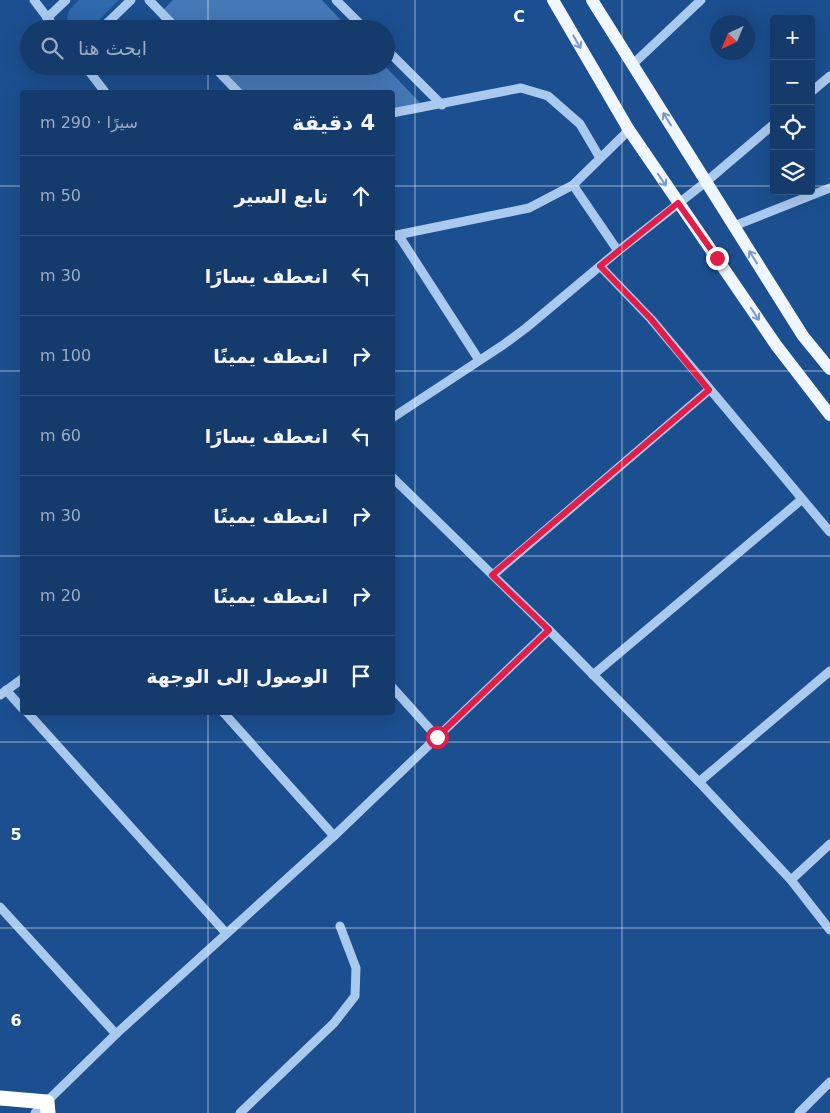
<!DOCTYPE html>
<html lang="ar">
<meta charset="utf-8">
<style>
body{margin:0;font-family:"DejaVu Sans",Vazirmatn,sans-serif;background:#214673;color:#f1f3f6;direction:rtl}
.controls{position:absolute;right:15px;top:15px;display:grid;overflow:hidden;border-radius:5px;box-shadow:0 5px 20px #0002}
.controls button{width:45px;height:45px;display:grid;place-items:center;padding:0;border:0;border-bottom:1px solid #33557e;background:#143b6b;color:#f1f3f6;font:25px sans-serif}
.compass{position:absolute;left:710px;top:15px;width:45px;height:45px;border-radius:50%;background:#143b6b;box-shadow:0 5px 20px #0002;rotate:224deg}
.stop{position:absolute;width:15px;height:15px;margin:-11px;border:4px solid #e11d48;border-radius:50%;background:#fff}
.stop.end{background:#e11d48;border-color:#fff;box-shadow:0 1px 5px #0008}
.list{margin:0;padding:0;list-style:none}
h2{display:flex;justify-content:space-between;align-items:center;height:65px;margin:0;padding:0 20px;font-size:21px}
h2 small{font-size:16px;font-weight:400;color:#9dadc1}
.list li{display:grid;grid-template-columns:32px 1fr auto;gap:15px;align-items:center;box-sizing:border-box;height:80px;padding:0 20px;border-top:1px solid #33557e}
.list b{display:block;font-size:19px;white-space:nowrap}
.list em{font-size:16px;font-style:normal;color:#9dadc1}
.icon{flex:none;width:28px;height:28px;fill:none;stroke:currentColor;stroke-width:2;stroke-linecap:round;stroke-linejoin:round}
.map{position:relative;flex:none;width:830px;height:1113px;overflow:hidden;direction:ltr}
.search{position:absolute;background:#143b6b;box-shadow:0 5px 20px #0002;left:20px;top:20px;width:375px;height:55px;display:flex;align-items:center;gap:12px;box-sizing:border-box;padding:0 18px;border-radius:28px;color:#9dadc1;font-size:19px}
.panel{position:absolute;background:#143b6b;box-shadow:0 5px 20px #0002;left:20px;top:90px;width:375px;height:625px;border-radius:5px;direction:rtl}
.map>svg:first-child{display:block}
</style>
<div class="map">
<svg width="830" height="1113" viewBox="0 0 830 1113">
<rect width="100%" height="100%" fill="#1b4f8f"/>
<path fill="#2e69ad" d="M79,0H119L90,29H74L69,27C65,13 69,9 79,0Z"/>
<g fill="#4478b7">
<polygon points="173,0 322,0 349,29 182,29 163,10"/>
<polygon points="217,66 385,66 422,105 392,111 392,92 242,92"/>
</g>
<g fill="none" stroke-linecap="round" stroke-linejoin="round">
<g stroke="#a9c9ee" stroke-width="9">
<polyline points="34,0 56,29"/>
<polyline points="149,0 177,29"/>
<polyline points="336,0 365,29"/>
<polyline points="47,18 66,0"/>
<polyline points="101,29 131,0"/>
<polyline points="386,49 442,105"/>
<polyline points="633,64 701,0"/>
<polyline points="85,66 105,92"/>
<polyline points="213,66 238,92"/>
<polyline points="811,92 830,76"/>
<polyline points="392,113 521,88 548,96 580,124 600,158"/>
<polyline points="573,185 618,251"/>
<polyline points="734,226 830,188"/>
<polyline points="392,236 529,208 573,185 629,130"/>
<polyline points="399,236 479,360"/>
<polyline points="600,266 651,319 830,532"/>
<polyline points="392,418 503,345 526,328 618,251 707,181 774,124"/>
<polyline points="493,575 709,390"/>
<polyline points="549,630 699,782 791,880 830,930"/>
<polyline points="593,675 801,500"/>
<polyline points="392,687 437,737"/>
<polyline points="6,690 22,708"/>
<polyline points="0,695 22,679"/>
<polyline points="27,712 226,933"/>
<polyline points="223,712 334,836"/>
<polyline points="699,782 830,671"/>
<polyline points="791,880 830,844"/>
<polyline points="0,907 116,1034"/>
<polyline points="35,1113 116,1034 334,836 549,630 392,477"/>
<polyline points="240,1113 334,1023 355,996 356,968 340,926"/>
<polyline points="799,1113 830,1082"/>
</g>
<g stroke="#f0f6ff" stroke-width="12">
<polyline points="553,0 629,130 776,345 830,415"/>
<polyline points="592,0 803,336 830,369"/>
</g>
<polyline stroke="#fff" stroke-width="15" points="0,1098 47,1102 48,1113"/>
</g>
<defs><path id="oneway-shaft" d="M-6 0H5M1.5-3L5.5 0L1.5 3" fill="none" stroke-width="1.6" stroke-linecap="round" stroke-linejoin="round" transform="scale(1.25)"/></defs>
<g stroke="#7b9ac1">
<use href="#oneway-shaft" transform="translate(577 42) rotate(60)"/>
<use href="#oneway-shaft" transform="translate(667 119) rotate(-122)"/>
<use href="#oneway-shaft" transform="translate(662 180) rotate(56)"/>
<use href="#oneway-shaft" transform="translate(753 257) rotate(-122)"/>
<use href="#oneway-shaft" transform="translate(755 314) rotate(56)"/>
</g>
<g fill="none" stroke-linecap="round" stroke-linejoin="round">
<polyline stroke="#e11d48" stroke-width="6" points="437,737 549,630 492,575 709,390 651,319 600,266 678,203 717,258"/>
</g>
<path fill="none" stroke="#fff" stroke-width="1" stroke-opacity="0.55" d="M208,0V29M415,0V1113M622,0V1113M208,66V92M0,186H22M392,186H774M811,186H830M0,371H22M392,371H830M0,556H22M392,556H830M208,712V1113M0,742H830M0,928H830"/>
<g font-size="16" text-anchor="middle" font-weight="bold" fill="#fff" stroke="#1b4f8f" stroke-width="4.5" stroke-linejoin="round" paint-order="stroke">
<text x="519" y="22">C</text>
<text x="16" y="840">5</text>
<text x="16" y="1026">6</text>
</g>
</svg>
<div class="controls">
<button>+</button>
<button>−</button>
<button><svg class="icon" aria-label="locate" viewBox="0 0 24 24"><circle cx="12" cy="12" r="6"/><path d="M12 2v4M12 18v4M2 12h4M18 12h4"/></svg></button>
<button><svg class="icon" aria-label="layers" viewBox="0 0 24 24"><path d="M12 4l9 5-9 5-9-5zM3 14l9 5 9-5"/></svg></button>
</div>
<svg class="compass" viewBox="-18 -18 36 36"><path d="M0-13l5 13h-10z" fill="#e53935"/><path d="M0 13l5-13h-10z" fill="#9dadc1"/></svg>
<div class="stop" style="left:437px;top:737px"></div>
<div class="stop end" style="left:717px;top:258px"></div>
<div class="search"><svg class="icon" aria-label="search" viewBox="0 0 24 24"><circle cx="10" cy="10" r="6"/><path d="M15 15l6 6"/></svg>ابحث هنا</div>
<section class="panel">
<h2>4 دقيقة<small>سيرًا · 290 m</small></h2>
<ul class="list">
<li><svg class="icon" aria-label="ahead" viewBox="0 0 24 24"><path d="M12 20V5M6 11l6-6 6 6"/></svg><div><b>تابع السير</b></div><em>50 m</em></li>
<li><svg class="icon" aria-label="left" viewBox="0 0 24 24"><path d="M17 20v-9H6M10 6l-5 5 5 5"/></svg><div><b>انعطف يسارًا</b></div><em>30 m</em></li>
<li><svg class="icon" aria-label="right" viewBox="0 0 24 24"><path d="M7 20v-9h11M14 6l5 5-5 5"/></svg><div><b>انعطف يمينًا</b></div><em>100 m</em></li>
<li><svg class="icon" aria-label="left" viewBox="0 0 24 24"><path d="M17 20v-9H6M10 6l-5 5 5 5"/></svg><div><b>انعطف يسارًا</b></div><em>60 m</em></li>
<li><svg class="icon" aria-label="right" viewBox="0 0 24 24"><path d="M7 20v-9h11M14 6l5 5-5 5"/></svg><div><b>انعطف يمينًا</b></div><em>30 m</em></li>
<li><svg class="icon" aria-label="right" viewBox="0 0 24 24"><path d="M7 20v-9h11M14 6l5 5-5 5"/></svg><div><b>انعطف يمينًا</b></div><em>20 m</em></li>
<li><svg class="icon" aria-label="arrive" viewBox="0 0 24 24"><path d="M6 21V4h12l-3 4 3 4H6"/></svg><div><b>الوصول إلى الوجهة</b></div></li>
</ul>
</section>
</div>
